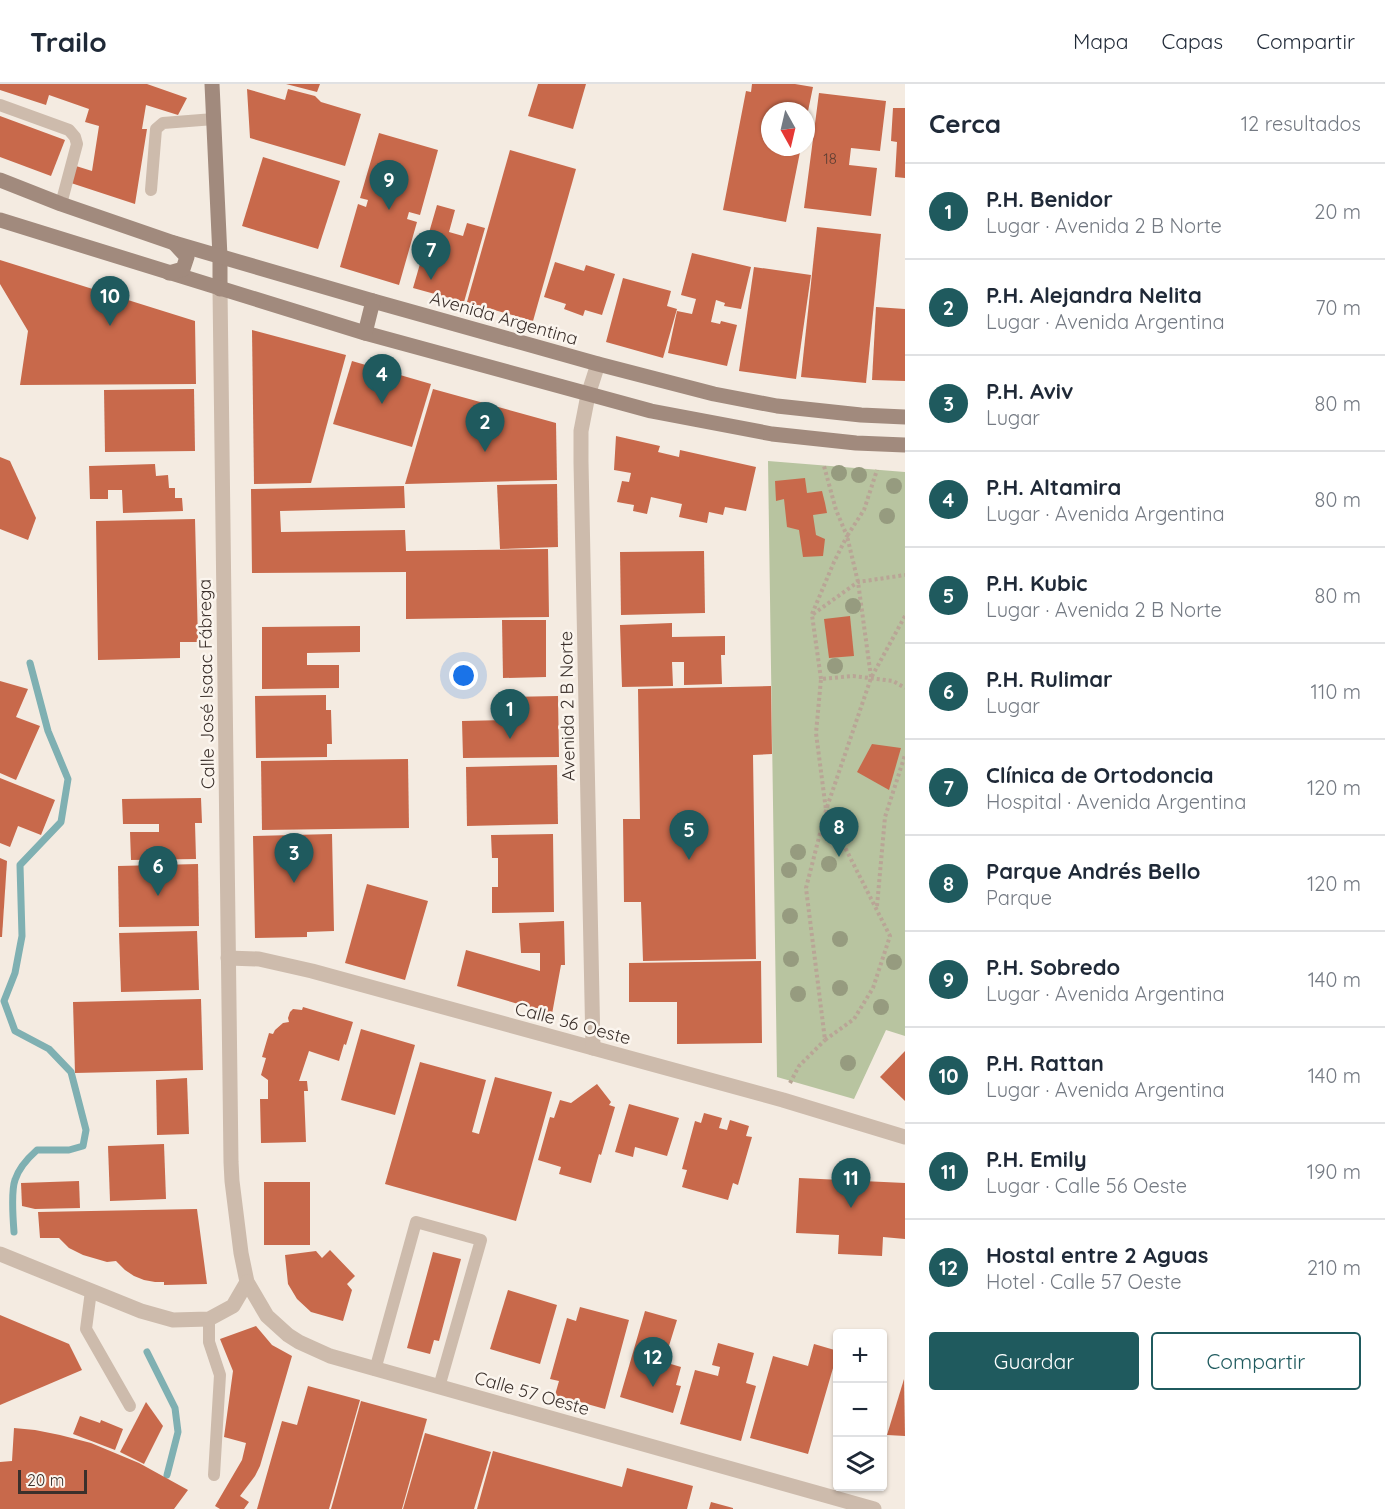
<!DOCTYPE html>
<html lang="es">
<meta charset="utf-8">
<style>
body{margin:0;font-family:Quicksand,sans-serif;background:#f6f6f7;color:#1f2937}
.controls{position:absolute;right:18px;bottom:18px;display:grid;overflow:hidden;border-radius:6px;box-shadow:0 2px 4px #0004}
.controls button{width:54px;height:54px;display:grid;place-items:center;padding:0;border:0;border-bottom:2px solid #e0e1e3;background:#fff;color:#1f2937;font:30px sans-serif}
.compass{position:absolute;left:761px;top:18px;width:54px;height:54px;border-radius:50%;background:#fff;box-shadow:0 2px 4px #0004;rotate:172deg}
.scale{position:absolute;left:18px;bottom:15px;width:69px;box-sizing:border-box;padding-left:6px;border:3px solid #3b302b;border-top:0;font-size:16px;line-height:21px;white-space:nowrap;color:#3b302b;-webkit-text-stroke:4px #fbf5ee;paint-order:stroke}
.you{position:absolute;left:464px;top:592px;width:21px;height:21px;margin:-15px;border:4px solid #fff;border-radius:50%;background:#1a73e8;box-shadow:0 0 0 9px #1a73e833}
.badge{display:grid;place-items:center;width:39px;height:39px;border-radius:50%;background:#1f5a5e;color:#fff;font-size:20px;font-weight:700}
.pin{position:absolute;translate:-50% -50px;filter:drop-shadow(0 2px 3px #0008)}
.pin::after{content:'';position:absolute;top:32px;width:21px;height:18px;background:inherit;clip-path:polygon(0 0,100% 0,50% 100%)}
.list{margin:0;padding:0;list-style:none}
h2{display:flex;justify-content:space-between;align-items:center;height:78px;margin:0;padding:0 24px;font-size:26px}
h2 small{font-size:20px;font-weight:400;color:#747a83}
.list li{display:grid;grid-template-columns:39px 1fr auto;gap:18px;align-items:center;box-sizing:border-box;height:96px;padding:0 24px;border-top:2px solid #e0e1e3}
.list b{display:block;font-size:22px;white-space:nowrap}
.list p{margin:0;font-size:20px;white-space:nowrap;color:#747a83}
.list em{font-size:20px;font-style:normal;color:#747a83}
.actions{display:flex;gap:12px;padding:18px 24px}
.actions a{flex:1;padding:14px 0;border:2px solid #1f5a5e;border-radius:6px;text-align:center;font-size:21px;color:#1f5a5e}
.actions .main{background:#1f5a5e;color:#fff}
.icon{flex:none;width:33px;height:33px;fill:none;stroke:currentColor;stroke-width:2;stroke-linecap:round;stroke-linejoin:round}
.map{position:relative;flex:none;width:905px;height:1425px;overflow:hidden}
header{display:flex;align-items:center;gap:36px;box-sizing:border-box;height:84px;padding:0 30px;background:#fff;border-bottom:2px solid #e0e1e3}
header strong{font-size:28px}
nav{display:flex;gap:33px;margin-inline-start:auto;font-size:21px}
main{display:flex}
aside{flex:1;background:#fff}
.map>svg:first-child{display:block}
</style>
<header>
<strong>Trailo</strong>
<nav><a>Mapa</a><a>Capas</a><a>Compartir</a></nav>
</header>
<main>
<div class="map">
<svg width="905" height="1425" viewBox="0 0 905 1425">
<rect width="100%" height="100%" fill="#f4ebe1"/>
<polygon fill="#b8c4a0" points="768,377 905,388 905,952 886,946 854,1015 777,993"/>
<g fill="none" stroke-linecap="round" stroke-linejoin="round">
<g stroke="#7fb0b2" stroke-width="7">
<path d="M14,1148C13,1135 11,1107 15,1096C19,1083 28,1074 37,1066H69L83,1062L86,1046L71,988L49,965L15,947L4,917L15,889L22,852L20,781L61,738L68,695L48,647L30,579"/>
<polyline points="147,1268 175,1324 178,1348 167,1391"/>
</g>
</g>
<g fill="#c8694b">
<polygon points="0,0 147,0 187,14 178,31 146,21 142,45 147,45 135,120 71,99 76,82 92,87 99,42 85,38 89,25 49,11 46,21 0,6"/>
<polygon points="286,0 320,0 317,8"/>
<polygon points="538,0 586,0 573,45 528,32"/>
<polygon points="752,0 795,0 813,3 807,32 806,31 806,27 770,27 770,63 801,63 786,138 723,126 746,7 751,8"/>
<polygon points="247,5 285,16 288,5 315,12 321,18 361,30 345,82 250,54"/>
<polygon points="819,9 886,17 880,67 851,64 849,81 877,84 871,132 804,124"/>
<polygon points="893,24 905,24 905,94 895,93 897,58 891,57"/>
<polygon points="0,32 65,56 51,92 0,73"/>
<polygon points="379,49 438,66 420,131 409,128 407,135 417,138 399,201 340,183 358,120 366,123 368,116 360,114"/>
<polygon points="510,66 576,85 533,237 467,218"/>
<polygon points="263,73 340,97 318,165 242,142"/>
<polygon points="437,121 455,126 449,148 463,152 467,139 485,144 464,218 413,204"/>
<polygon points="817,143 881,150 866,299 801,293"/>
<polygon points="692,169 751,183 741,225 724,222 725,219 716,216 711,238 720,240 721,237 737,241 727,282 668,269 677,227 692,230 696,215 681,211"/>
<polygon points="0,176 195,237 196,300 20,301 28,247 0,200"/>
<polygon points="555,178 584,187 586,181 615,190 602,231 585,226 583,232 564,225 566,220 544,213"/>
<polygon points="754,183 811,191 796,295 739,287"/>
<polygon points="623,194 671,207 667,222 677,225 663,274 606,258"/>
<polygon points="876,223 905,225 905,297 872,296"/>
<polygon points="252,246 346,271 311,399 254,400"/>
<polygon points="352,277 431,300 412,363 333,340"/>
<polygon points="194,305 195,367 105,368 104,306"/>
<polygon points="433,305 556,339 557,396 405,400"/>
<polygon points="616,352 660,362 658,368 679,373 680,366 756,383 746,427 725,423 723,431 709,428 707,439 679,433 682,420 651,413 647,430 633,427 634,421 617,418 622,397 629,398 631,389 614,386"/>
<polygon points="0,373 10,377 36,434 28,456 0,445"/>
<polygon points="155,380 156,392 168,391 169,404 175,404 175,414 182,414 183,427 123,429 122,406 108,406 108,415 90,415 89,382"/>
<polygon points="805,394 807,409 822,407 825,419 827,429 813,431 816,451 825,455 823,472 803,473 799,446 787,443 784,415 776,417 775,397"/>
<polygon points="557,400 558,463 500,465 497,401"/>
<polygon points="404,402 405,424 280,427 281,448 405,446 406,467 548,465 549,533 406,535 406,488 252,489 251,405"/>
<polygon points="195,435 198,558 180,558 180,574 98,576 96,437"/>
<polygon points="704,467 705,529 621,531 620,468"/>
<polygon points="850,532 854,572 829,574 824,535"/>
<polygon points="502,536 546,536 546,593 503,594"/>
<polygon points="672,539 672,553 725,552 725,571 721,571 722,600 684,601 684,578 672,578 673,602 622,603 620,541"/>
<polygon points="360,542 360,568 307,569 307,581 339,581 339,604 262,605 262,543"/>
<polygon points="0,597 28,605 16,633 40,642 16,696 0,689"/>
<polygon points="771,602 772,670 753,671 756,875 643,877 641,818 624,818 623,735 640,735 638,605"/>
<polygon points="326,611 326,626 331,626 332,660 327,660 327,673 256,674 255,612"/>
<polygon points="558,612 559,673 463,674 462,637 506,636 506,613"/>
<polygon points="872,660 901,664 889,706 857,688"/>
<polygon points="408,675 409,744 262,746 261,677"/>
<polygon points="557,681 558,740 467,742 466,683"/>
<polygon points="0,694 55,716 41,751 18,742 10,763 0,759"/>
<polygon points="201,714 202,739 195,739 196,775 131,776 130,748 159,748 159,740 123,740 122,715"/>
<polygon points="332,750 334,847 307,848 307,853 255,854 253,752"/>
<polygon points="553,750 554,828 492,829 492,803 498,803 498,774 492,774 491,751"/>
<polygon points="0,774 7,777 2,853 0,853"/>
<polygon points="198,780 199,842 119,843 118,782"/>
<polygon points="367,800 428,817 405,896 345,879"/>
<polygon points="564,837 565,881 561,881 552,930 457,902 466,866 540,887 540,869 521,869 519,839"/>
<polygon points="197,847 199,906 121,908 119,849"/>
<polygon points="761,877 762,959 677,960 677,918 629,918 629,879"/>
<polygon points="201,915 203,986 75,989 73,918"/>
<polygon points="303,923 353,938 346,961 344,960 339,977 309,967 299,997 307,997 308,1007 304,1007 306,1058 261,1059 260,1015 268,1015 268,996 261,991 266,974 262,973 269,949 273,950 275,946 283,939 289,938 288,934 290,928 293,925 302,926"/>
<polygon points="361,945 415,961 395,1031 341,1016"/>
<polygon points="905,967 905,1017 880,993"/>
<polygon points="420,978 486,996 472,1048 479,1050 495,993 552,1008 516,1137 385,1100"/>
<polygon points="187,994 189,1050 157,1051 156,996"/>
<polygon points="597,1000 611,1018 609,1021 615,1023 601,1071 599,1070 591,1099 559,1090 561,1083 538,1076 550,1033 554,1034 560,1016 571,1019"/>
<polygon points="629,1020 679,1034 667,1072 635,1063 633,1073 615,1068"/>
<polygon points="704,1029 722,1034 719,1044 727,1046 730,1036 749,1042 746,1052 752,1053 738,1101 733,1099 728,1116 682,1103 687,1086 682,1085 695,1037 701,1039"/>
<polygon points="164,1060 166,1115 110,1117 108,1062"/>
<polygon points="799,1094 905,1099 905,1155 883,1153 882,1172 838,1170 839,1151 796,1149"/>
<polygon points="79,1097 80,1124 35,1125 22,1122 21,1099"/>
<rect x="264" y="1098" width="46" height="63"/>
<polygon points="197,1125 207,1200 164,1201 164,1198 155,1198 144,1196 134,1192 125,1186 116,1177 107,1178 83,1171 69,1164 59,1154 40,1154 38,1128"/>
<polygon points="330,1166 355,1192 347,1200 352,1206 343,1237 311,1228 297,1215 288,1200 285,1171 316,1167 322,1174"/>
<polygon points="433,1168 461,1175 439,1257 434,1256 430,1270 407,1264"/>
<polygon points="508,1206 557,1221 540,1280 490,1265"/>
<polygon points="580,1223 629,1236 605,1325 555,1311 559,1297 550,1295 567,1234 576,1237"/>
<polygon points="645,1227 677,1236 664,1278 681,1283 676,1301 681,1302 673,1329 620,1313"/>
<polygon points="0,1231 69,1260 82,1286 0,1321"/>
<polygon points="256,1242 272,1261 292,1272 260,1382 255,1392 240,1412 249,1418 244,1425 220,1425 215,1422 242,1376 246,1359 224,1353 233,1287 220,1255"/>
<polygon points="718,1259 754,1269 746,1299 756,1302 741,1357 680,1340 695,1286 718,1292 720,1283 712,1281"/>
<polygon points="814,1260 838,1267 808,1370 750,1354 773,1272 808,1282"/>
<polygon points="904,1295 905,1352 887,1351"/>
<polygon points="308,1302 360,1316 329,1425 257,1425 282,1337 297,1341"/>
<polygon points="361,1317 427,1335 402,1425 331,1425"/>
<polygon points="146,1318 163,1342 144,1380 120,1368"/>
<polygon points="80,1332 100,1339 101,1336 123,1345 115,1366 73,1350"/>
<polygon points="14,1344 35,1346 60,1351 91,1359 139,1379 188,1406 174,1425 0,1425 0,1378 12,1377"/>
<polygon points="425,1349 491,1368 474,1425 403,1425"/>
<polygon points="493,1367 622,1403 627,1384 693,1402 687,1425 477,1425"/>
<polygon points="711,1418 733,1424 733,1425 709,1425"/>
</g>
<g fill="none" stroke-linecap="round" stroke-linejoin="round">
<g stroke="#b9a596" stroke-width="4" stroke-dasharray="3 3" stroke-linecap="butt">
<polyline points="812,530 834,478 847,452 836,426 824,382"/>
<polyline points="905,532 871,594 826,726 806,804 825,956 854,935 873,904 890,852 826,726 816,649 821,595 853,592 893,597 905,604"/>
<polyline points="871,593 858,498 847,452 864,426 877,386"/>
<polyline points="821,595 812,531 858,498 905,491"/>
<polyline points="877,822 885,733 905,671"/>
<polyline points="790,999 799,982 825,956"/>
</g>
<g stroke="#cdbbac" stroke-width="12">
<polyline points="0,21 69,46 75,53 77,60 61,120"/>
<polyline points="151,106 156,45 163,39 214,35"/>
<polyline points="91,1207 86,1245 130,1322"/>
<polyline points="209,1235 209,1258 220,1291 214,1391"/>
<polyline points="375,1286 416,1138 481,1156 439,1303"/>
</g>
<g stroke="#cdbbac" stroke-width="15">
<polyline points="220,205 231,1078 232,1097 241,1169 247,1198 267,1232 288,1251 299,1258 330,1272 874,1425"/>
<polyline points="228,874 259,875 312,887 783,1016 905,1053"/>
<polyline points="593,964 581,378 581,347 588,311 598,280"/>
<polyline points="0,1170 141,1227 173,1236 209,1235 233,1222 247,1198"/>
</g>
<g stroke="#a18a7d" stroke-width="15">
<polyline points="212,0 220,173 220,205"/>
<polyline points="0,96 61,120 174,159 373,217 598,280 714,310 777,322 861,331 905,333"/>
<polyline points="0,136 365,249 651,327 772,350 856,359 905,361"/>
<polyline points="169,189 183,185 187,173 174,159"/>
<polyline points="365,249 373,217"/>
</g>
</g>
<g fill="#969b7f">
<circle cx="839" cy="389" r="8"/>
<circle cx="859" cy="391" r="8"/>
<circle cx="894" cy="402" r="8"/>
<circle cx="887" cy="432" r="8"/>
<circle cx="853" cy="522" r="8"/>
<circle cx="835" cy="582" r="8"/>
<circle cx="798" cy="768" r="8"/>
<circle cx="829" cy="780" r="8"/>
<circle cx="789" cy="786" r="8"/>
<circle cx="790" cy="832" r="8"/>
<circle cx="840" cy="855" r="8"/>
<circle cx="791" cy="875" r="8"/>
<circle cx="894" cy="878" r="8"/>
<circle cx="840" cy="904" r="8"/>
<circle cx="798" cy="910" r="8"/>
<circle cx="881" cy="923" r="8"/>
<circle cx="848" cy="979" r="8"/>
</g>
<g text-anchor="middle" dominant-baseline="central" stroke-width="5" stroke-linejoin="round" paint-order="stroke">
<g font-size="15" fill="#5e3e33">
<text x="830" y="74">18</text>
</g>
<g font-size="18" fill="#3b302b" stroke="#fbf5ee">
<text transform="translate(504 234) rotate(16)">Avenida Argentina</text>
<text transform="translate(206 600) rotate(-91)">Calle José Isaac Fábrega</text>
<text transform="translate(567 622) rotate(-91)">Avenida 2 B Norte</text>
<text transform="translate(573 939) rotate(15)">Calle 56 Oeste</text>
<text transform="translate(532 1309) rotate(16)">Calle 57 Oeste</text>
</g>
</g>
</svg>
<div class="controls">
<button>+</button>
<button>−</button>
<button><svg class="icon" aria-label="layers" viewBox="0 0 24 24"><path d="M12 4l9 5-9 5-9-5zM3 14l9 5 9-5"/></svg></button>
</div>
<svg class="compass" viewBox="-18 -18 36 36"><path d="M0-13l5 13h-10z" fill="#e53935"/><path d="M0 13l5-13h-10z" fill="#747a83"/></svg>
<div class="scale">20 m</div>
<div class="you"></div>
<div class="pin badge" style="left:510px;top:655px">1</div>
<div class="pin badge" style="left:485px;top:368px">2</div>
<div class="pin badge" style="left:294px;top:799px">3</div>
<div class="pin badge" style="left:382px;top:320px">4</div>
<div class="pin badge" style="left:689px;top:776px">5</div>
<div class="pin badge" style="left:158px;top:812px">6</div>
<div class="pin badge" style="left:431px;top:196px">7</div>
<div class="pin badge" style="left:839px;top:773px">8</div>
<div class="pin badge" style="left:389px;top:126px">9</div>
<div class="pin badge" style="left:110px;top:242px">10</div>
<div class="pin badge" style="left:851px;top:1124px">11</div>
<div class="pin badge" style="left:653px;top:1303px">12</div>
</div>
<aside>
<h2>Cerca<small>12 resultados</small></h2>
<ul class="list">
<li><span class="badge">1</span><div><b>P.H. Benidor</b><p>Lugar · Avenida 2 B Norte</p></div><em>20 m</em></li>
<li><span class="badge">2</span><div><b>P.H. Alejandra Nelita</b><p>Lugar · Avenida Argentina</p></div><em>70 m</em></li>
<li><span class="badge">3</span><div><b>P.H. Aviv</b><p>Lugar</p></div><em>80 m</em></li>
<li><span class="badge">4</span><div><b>P.H. Altamira</b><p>Lugar · Avenida Argentina</p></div><em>80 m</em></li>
<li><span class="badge">5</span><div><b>P.H. Kubic</b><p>Lugar · Avenida 2 B Norte</p></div><em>80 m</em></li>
<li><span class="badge">6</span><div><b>P.H. Rulimar</b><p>Lugar</p></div><em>110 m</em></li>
<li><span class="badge">7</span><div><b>Clínica de Ortodoncia</b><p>Hospital · Avenida Argentina</p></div><em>120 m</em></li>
<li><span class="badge">8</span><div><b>Parque Andrés Bello</b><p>Parque</p></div><em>120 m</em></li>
<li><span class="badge">9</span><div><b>P.H. Sobredo</b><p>Lugar · Avenida Argentina</p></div><em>140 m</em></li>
<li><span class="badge">10</span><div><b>P.H. Rattan</b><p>Lugar · Avenida Argentina</p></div><em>140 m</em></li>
<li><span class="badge">11</span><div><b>P.H. Emily</b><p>Lugar · Calle 56 Oeste</p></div><em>190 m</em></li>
<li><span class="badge">12</span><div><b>Hostal entre 2 Aguas</b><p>Hotel · Calle 57 Oeste</p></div><em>210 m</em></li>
</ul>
<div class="actions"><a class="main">Guardar</a><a>Compartir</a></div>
</aside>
</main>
